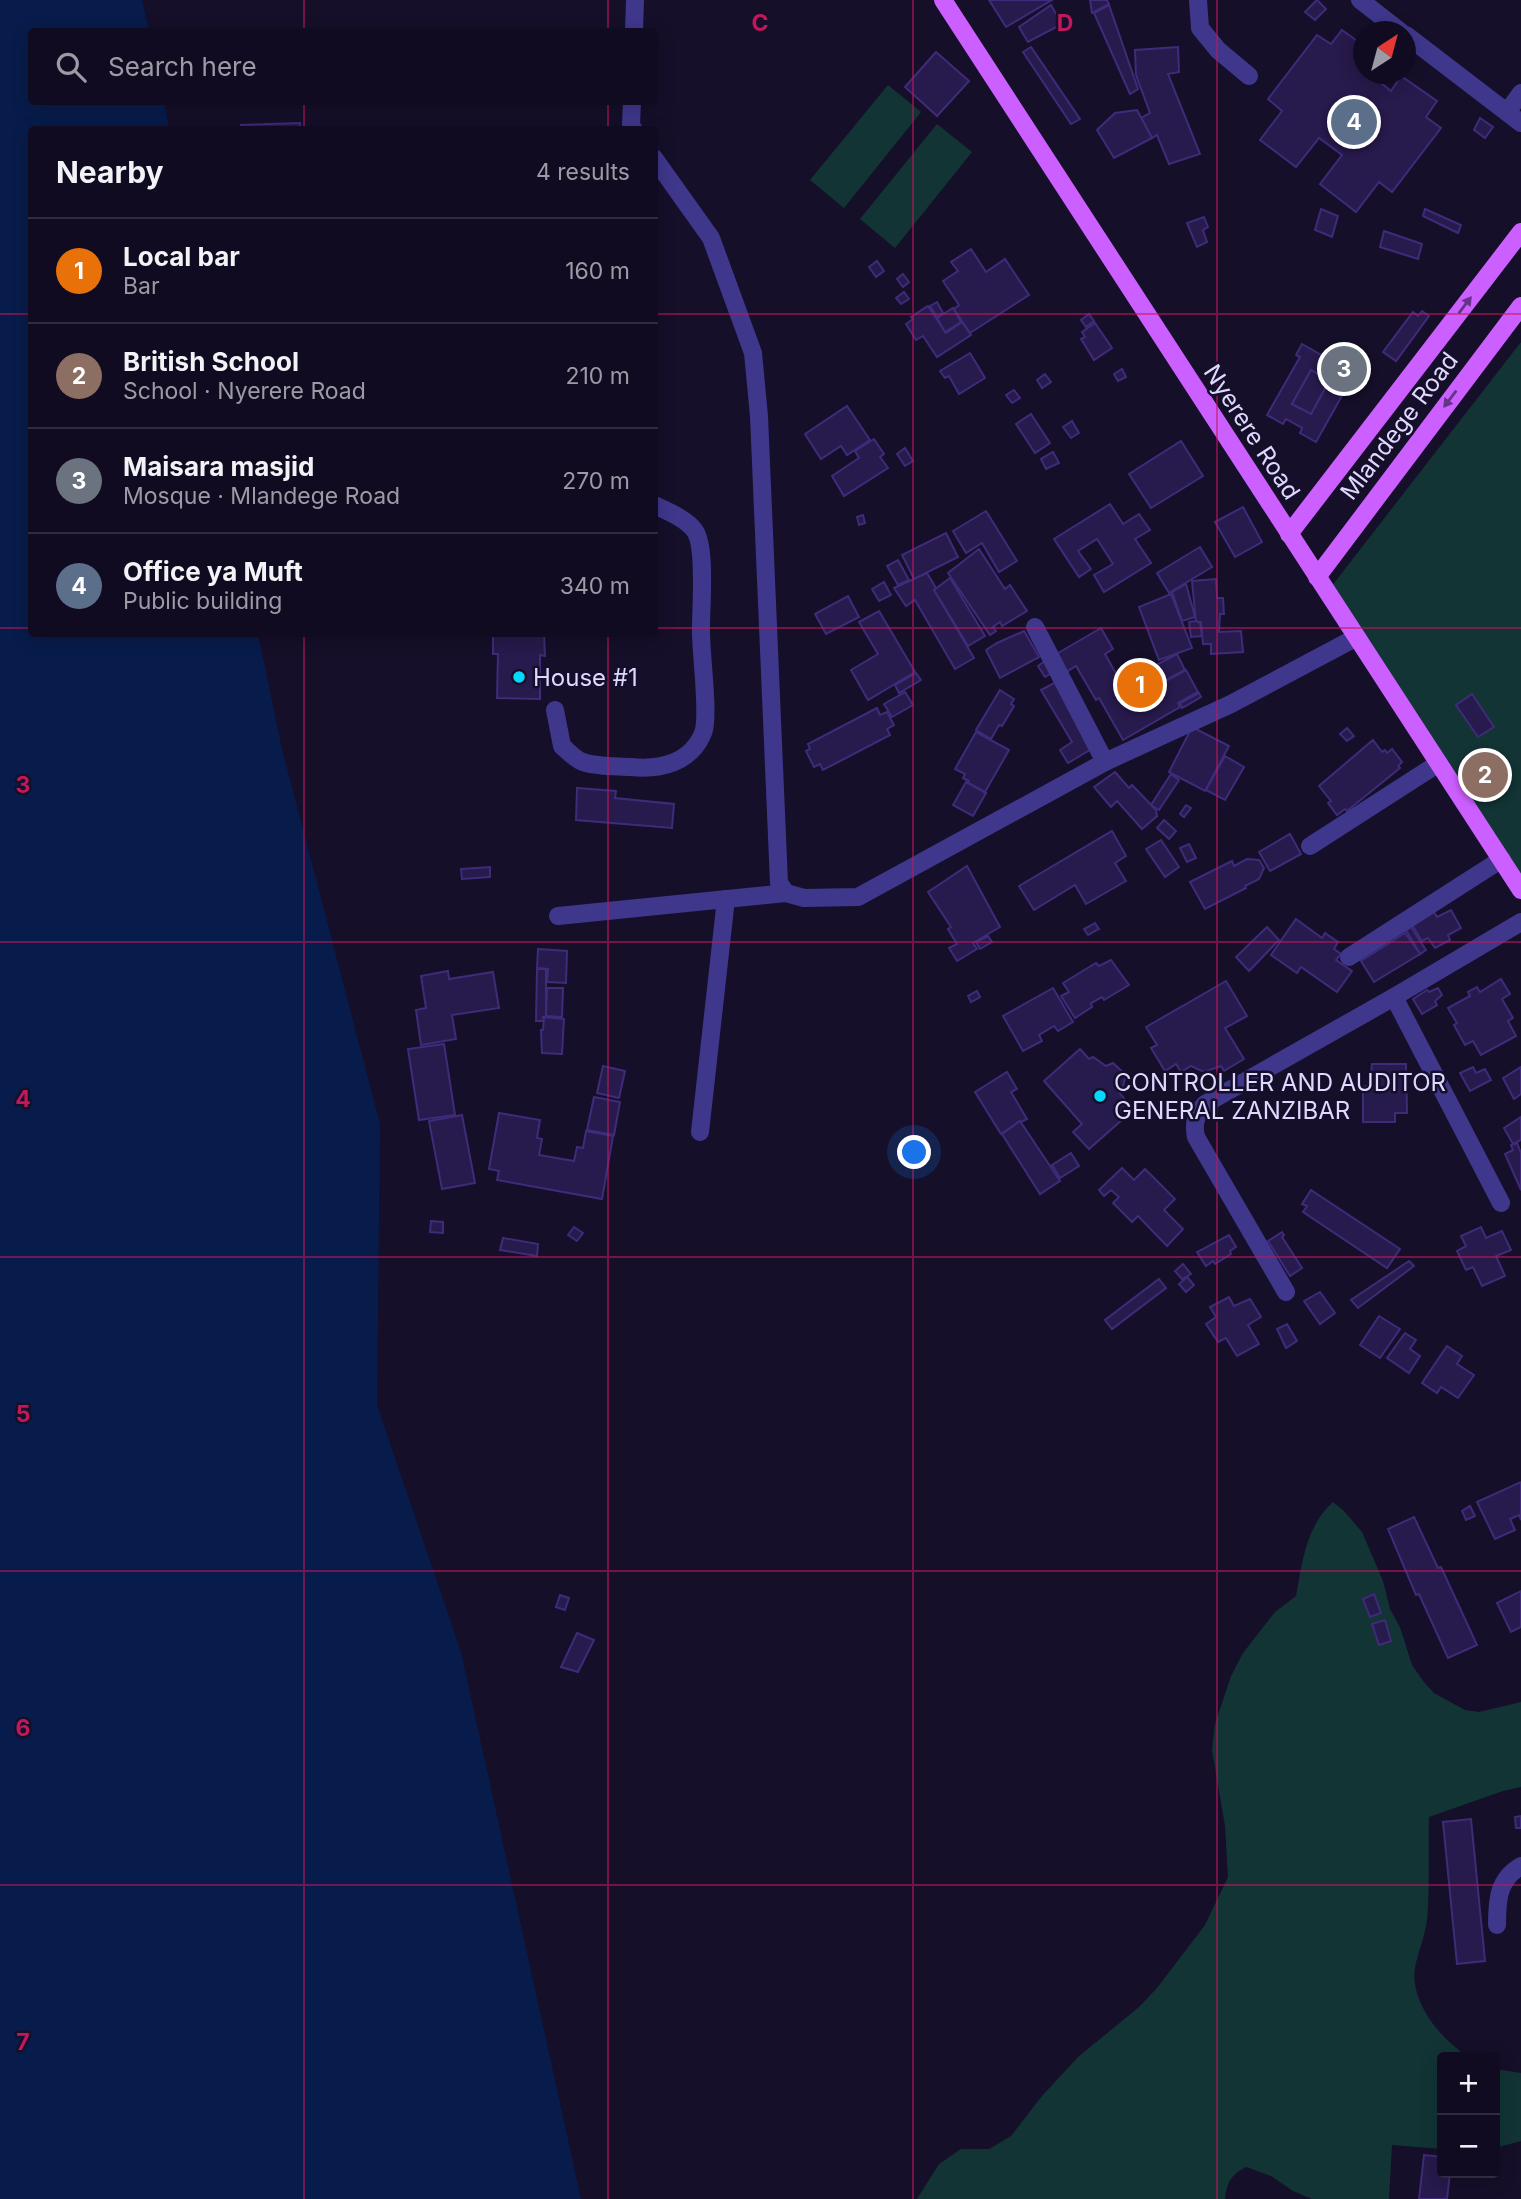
<!DOCTYPE html>
<meta charset="utf-8">
<style>
body{margin:0;font-family:Inter,sans-serif;background:#191429;color:#f1f3f6}
.controls{position:absolute;right:21px;bottom:21px;display:grid;overflow:hidden;border-radius:7px;box-shadow:0 4px 18px #0003}
.controls button{width:63px;height:63px;display:grid;place-items:center;padding:0;border:0;border-bottom:2px solid #302b3e;background:#100b20;color:#f1f3f6;font:35px sans-serif}
.compass{position:absolute;left:1353px;top:21px;width:63px;height:63px;border-radius:50%;background:#100b20;box-shadow:0 4px 18px #0003;rotate:36deg}
.you{position:absolute;left:915px;top:1153px;width:24px;height:24px;margin:-18px;border:5px solid #fff;border-radius:50%;background:#1a73e8;box-shadow:0 0 0 10px #1a73e833}
.badge{display:grid;place-items:center;width:46px;height:46px;border-radius:50%;background:#0f766e;color:#fff;font-size:23px;font-weight:700}
.pin{position:absolute;translate:-50% -50%;border:4px solid #fff;box-shadow:0 2px 7px #0006}
.list{margin:0;padding:0;list-style:none}
h2{display:flex;justify-content:space-between;align-items:center;height:91px;margin:0;padding:0 28px;font-size:30px}
h2 small{font-size:23px;font-weight:400;color:#9c9ba5}
.list li{display:grid;grid-template-columns:46px 1fr auto;gap:21px;align-items:center;box-sizing:border-box;height:105px;padding:0 28px;border-top:2px solid #302b3e}
.list b{display:block;font-size:26px;white-space:nowrap}
.list p{margin:0;font-size:23px;white-space:nowrap;color:#9c9ba5}
.list em{font-size:23px;font-style:normal;color:#9c9ba5}
.icon{flex:none;width:38px;height:38px;fill:none;stroke:currentColor;stroke-width:2;stroke-linecap:round;stroke-linejoin:round}
.map{position:relative;flex:none;width:1521px;height:2199px;overflow:hidden}
.search{position:absolute;background:#100b20;box-shadow:0 4px 18px #0003;left:28px;top:28px;width:630px;height:77px;display:flex;align-items:center;gap:18px;box-sizing:border-box;padding:0 24px;border-radius:7px;color:#9c9ba5;font-size:26px}
.panel{position:absolute;background:#100b20;box-shadow:0 4px 18px #0003;left:28px;top:126px;width:630px;height:511px;border-radius:7px}
.map>svg:first-child{display:block}
</style>
<div class="map">
<svg width="1521" height="2199" viewBox="0 0 1521 2199">
<rect width="100%" height="100%" fill="#150f2a"/>
<g fill="#123435" fill-rule="evenodd">
<polygon points="888,85 921,112 844,208 810,180"/>
<polygon points="937,124 972,152 895,248 860,219"/>
<polygon points="1521,342 1521,881 1331,587"/>
<path d="M1333,1502L1344,1511L1362,1532L1383,1581L1390,1609L1400,1627L1412,1665L1424,1682L1434,1693L1465,1710L1479,1712L1521,1702V1787L1503,1791L1429,1817C1428,1851 1430,1886 1427,1920C1425,1936 1418,1952 1415,1968C1410,2003 1441,2039 1468,2057H1442V2149L1392,2145L1389,2199H1312L1293,2191L1271,2176L1246,2167C1231,2175 1227,2182 1225,2199H917L939,2164L961,2149H989L1011,2136L1042,2096L1078,2057L1139,2007L1157,1988L1205,1925L1228,1877L1225,1826L1212,1750L1215,1724L1231,1676L1243,1653L1275,1612L1296,1596C1302,1563 1306,1526 1333,1502ZM1374,1595L1381,1613L1370,1617L1364,1598ZM1385,1620L1390,1636L1379,1645L1372,1624Z"/>
<polygon points="1495,2069 1521,2073 1521,2141 1495,2148"/>
</g>
<polygon fill="#081c4b" points="0,0 142,0 149,31 32,32 32,102 164,102 169,129 32,130 32,634 258,634 282,749 380,1124 377,1405 461,1652 581,2199 0,2199"/>
<g fill="#271a4c" stroke="#3f2b7a" stroke-width="2" fill-rule="evenodd">
<polygon points="989,0 1052,0 1006,27"/>
<polygon points="1090,0 1107,0 1109,4 1092,13"/>
<polygon points="1317,0 1326,9 1315,20 1305,12"/>
<polygon points="1051,5 1062,24 1028,42 1019,27"/>
<polygon points="1109,5 1138,89 1130,94 1094,13"/>
<path d="M1342,30L1364,46V74H1370L1391,91L1401,76L1437,101L1426,117L1441,128L1392,192L1379,182L1356,212L1320,184L1342,155L1319,138L1296,167L1260,140L1282,111L1268,99L1317,35L1331,44ZM1351,95L1374,111L1357,133L1335,117Z"/>
<polygon points="1031,47 1080,119 1071,124 1023,52"/>
<polygon points="1178,47 1179,72 1168,74 1200,154 1169,164 1157,135 1152,138 1141,118 1150,113 1136,75 1135,50"/>
<polygon points="936,52 969,81 937,116 905,87"/>
<polygon points="1137,110 1152,138 1114,158 1097,130 1115,113"/>
<polygon points="1480,118 1493,127 1485,138 1474,130"/>
<polygon points="300,123 300,130 241,130 241,125"/>
<polygon points="1321,209 1338,216 1332,237 1315,230"/>
<polygon points="1425,209 1461,225 1458,233 1423,216"/>
<polygon points="1204,217 1208,227 1203,230 1207,242 1197,247 1187,223"/>
<polygon points="1384,231 1422,244 1418,259 1380,247"/>
<polygon points="971,249 986,272 1005,259 1029,295 970,333 954,309 959,305 943,281 958,271 951,262"/>
<polygon points="877,261 884,271 876,277 869,267"/>
<polygon points="903,274 909,282 903,287 897,279"/>
<polygon points="904,292 909,299 901,304 896,298"/>
<polygon points="937,302 943,313 937,317 930,306"/>
<polygon points="928,306 946,333 962,322 971,335 937,357 923,336 916,340 906,324 913,319 911,317"/>
<polygon points="953,308 961,322 945,332 937,318"/>
<polygon points="1422,311 1429,316 1396,361 1383,352 1413,312 1418,316"/>
<polygon points="1089,314 1094,321 1086,327 1081,320"/>
<polygon points="1095,323 1112,348 1094,360 1081,339 1085,337 1082,332"/>
<path d="M1302,344L1358,376L1352,387L1348,385L1316,442L1300,433L1302,428L1286,419L1283,424L1267,415L1300,357L1296,355ZM1311,370L1329,381L1311,414L1292,404Z"/>
<polygon points="970,353 985,378 959,394 949,376 945,378 940,371"/>
<polygon points="1122,369 1126,377 1118,381 1114,374"/>
<polygon points="1311,370 1329,381 1311,414 1292,404"/>
<polygon points="1045,374 1051,382 1042,388 1037,380"/>
<polygon points="1014,390 1020,398 1012,403 1006,395"/>
<polygon points="847,406 870,440 847,455 841,446 821,459 805,434"/>
<polygon points="1031,414 1050,443 1035,453 1016,424"/>
<polygon points="1072,421 1079,433 1071,438 1063,427"/>
<polygon points="874,439 884,454 880,457 888,468 844,496 832,476 859,458 855,451"/>
<polygon points="1181,441 1203,476 1151,508 1129,474"/>
<polygon points="905,448 913,461 905,466 897,454"/>
<polygon points="1053,452 1059,463 1046,469 1041,459"/>
<polygon points="1110,504 1123,524 1139,514 1150,530 1135,539 1151,563 1104,592 1094,575 1113,564 1097,539 1078,551 1091,569 1079,577 1054,539"/>
<polygon points="1243,507 1262,542 1235,557 1215,522"/>
<polygon points="986,511 1017,561 999,572 982,543 966,553 953,531"/>
<polygon points="863,515 865,523 859,525 857,517"/>
<polygon points="946,533 958,557 914,579 902,555"/>
<polygon points="1200,547 1212,567 1169,593 1157,573"/>
<polygon points="979,549 1005,589 1010,585 1027,611 1002,626 1000,622 993,627 996,631 990,635 948,573"/>
<polygon points="898,560 909,580 898,585 887,566"/>
<polygon points="927,573 936,588 934,590 974,658 955,669 915,600 906,606 894,588"/>
<polygon points="950,578 985,636 968,646 934,590"/>
<polygon points="1216,579 1217,598 1223,598 1224,614 1220,614 1219,632 1241,631 1243,652 1211,654 1211,644 1203,644 1201,622 1196,622 1192,581"/>
<polygon points="884,582 891,595 879,601 872,589"/>
<polygon points="1186,584 1195,617 1182,621 1172,592"/>
<polygon points="1171,594 1192,648 1159,660 1139,607"/>
<polygon points="848,596 859,617 826,634 815,614"/>
<polygon points="879,611 915,672 868,700 851,670 878,654 859,622"/>
<polygon points="1196,621 1200,623 1202,636 1191,637 1189,622"/>
<polygon points="1101,628 1113,649 1105,654 1131,700 1186,670 1198,692 1178,703 1180,707 1123,740 1099,698 1096,700 1076,666 1063,674 1053,656"/>
<polygon points="1024,631 1039,657 1000,678 986,650 997,643"/>
<polygon points="493,634 544,634 545,656 540,655 540,699 497,698 498,654 493,654"/>
<polygon points="1177,654 1185,670 1132,698 1124,682"/>
<polygon points="1045,661 1052,673 1045,677 1038,666"/>
<polygon points="916,673 921,680 899,693 895,685"/>
<polygon points="1056,682 1095,747 1068,763 1060,750 1072,742 1041,690"/>
<polygon points="1000,690 1014,699 1011,704 1014,706 1002,726 999,725 991,739 976,730"/>
<polygon points="905,692 913,705 892,717 884,704"/>
<polygon points="1199,693 1201,697 1182,708 1180,703"/>
<polygon points="1472,694 1494,727 1478,737 1456,705"/>
<polygon points="877,708 880,715 887,712 894,725 887,729 890,735 823,770 820,764 814,767 806,751 810,749 808,744"/>
<polygon points="1192,727 1229,746 1205,791 1169,772"/>
<polygon points="1347,728 1354,736 1347,741 1340,734"/>
<polygon points="976,732 1009,750 985,792 968,783 969,781 963,778 965,774 955,769"/>
<polygon points="1373,740 1382,752 1385,750 1387,753 1392,749 1402,762 1398,766 1400,768 1347,811 1345,809 1337,815 1328,803 1331,801 1319,786"/>
<polygon points="1225,756 1244,767 1225,800 1206,790"/>
<polygon points="1115,772 1129,788 1132,785 1156,810 1157,816 1142,829 1117,801 1111,807 1094,787"/>
<polygon points="1171,774 1179,780 1159,810 1151,805"/>
<polygon points="966,782 986,793 973,816 953,805"/>
<polygon points="577,788 616,791 615,798 674,804 672,828 576,820"/>
<polygon points="1186,805 1191,808 1184,817 1180,814"/>
<polygon points="1164,820 1176,831 1169,839 1157,828"/>
<polygon points="1112,831 1126,856 1115,863 1126,881 1086,904 1075,885 1034,910 1019,886"/>
<polygon points="1290,834 1301,854 1270,871 1259,852"/>
<polygon points="1161,840 1179,867 1165,877 1146,849"/>
<polygon points="1189,844 1196,858 1187,862 1180,848"/>
<polygon points="1247,859 1259,860 1264,868 1259,879 1245,886 1246,888 1205,909 1190,882 1232,861 1234,866"/>
<polygon points="967,866 1000,927 973,943 977,949 957,961 949,948 957,944 948,929 951,927 928,892"/>
<polygon points="490,867 490,877 462,879 461,869"/>
<polygon points="1451,910 1461,928 1448,935 1450,940 1435,948 1428,938 1422,941 1412,925 1434,912 1437,917"/>
<polygon points="1296,919 1322,938 1325,933 1338,942 1334,949 1341,954 1336,960 1352,971 1337,992 1301,967 1297,973 1271,955"/>
<polygon points="1095,923 1099,929 1088,935 1084,929"/>
<polygon points="1267,927 1279,940 1249,971 1236,957"/>
<polygon points="1411,927 1426,950 1420,954 1406,930"/>
<polygon points="1405,933 1420,954 1374,982 1361,961"/>
<polygon points="988,936 992,942 980,949 976,942"/>
<polygon points="538,949 567,951 566,983 547,982 548,969 537,968"/>
<polygon points="1111,960 1129,985 1104,1000 1102,997 1091,1003 1092,1007 1075,1018 1061,996 1069,992 1063,983 1096,963 1099,966"/>
<polygon points="537,969 546,969 546,1017 543,1017 544,1021 536,1021"/>
<polygon points="448,971 449,979 493,972 499,1008 452,1015 456,1039 421,1045 416,1010 426,1008 421,976"/>
<polygon points="1501,979 1510,994 1502,999 1513,1018 1508,1021 1516,1036 1481,1055 1473,1041 1465,1045 1454,1025 1457,1023 1448,1008 1470,996 1468,992 1477,987 1480,992"/>
<polygon points="1226,981 1247,1016 1225,1028 1244,1059 1224,1071 1221,1066 1204,1072 1191,1066 1181,1072 1176,1064 1165,1071 1151,1048 1157,1045 1146,1027"/>
<polygon points="547,988 563,988 562,1017 546,1016"/>
<polygon points="1053,988 1073,1022 1058,1031 1054,1026 1039,1035 1042,1041 1023,1051 1003,1016"/>
<polygon points="1438,988 1442,995 1435,1001 1437,1005 1422,1014 1413,999 1427,990 1429,992"/>
<polygon points="977,991 980,997 971,1002 968,996"/>
<polygon points="544,1017 564,1019 562,1054 542,1053 541,1030 543,1030"/>
<polygon points="444,1044 455,1115 419,1120 408,1049"/>
<polygon points="1080,1049 1089,1059 1093,1057 1106,1066 1113,1063 1126,1075 1123,1086 1119,1092 1133,1110 1089,1149 1073,1132 1082,1124 1044,1081"/>
<polygon points="1372,1064 1406,1064 1407,1113 1395,1113 1395,1122 1363,1122 1363,1087 1370,1085"/>
<polygon points="603,1066 625,1071 619,1098 597,1093"/>
<polygon points="1473,1067 1476,1073 1485,1069 1491,1080 1470,1091 1460,1073"/>
<polygon points="1521,1067 1521,1094 1514,1099 1503,1078"/>
<polygon points="1007,1072 1017,1089 1011,1092 1027,1119 1021,1122 1020,1121 1001,1134 975,1092"/>
<polygon points="594,1097 620,1102 614,1135 587,1130"/>
<polygon points="499,1113 540,1120 537,1138 542,1139 539,1155 574,1161 577,1147 583,1148 586,1131 613,1136 602,1199 497,1180 499,1171 489,1169"/>
<polygon points="462,1115 475,1183 442,1189 429,1121"/>
<polygon points="1521,1117 1521,1140 1513,1144 1504,1128"/>
<polygon points="1020,1121 1060,1181 1040,1194 1002,1134"/>
<polygon points="1517,1143 1521,1153 1521,1190 1505,1154 1513,1150 1511,1145"/>
<polygon points="1071,1153 1079,1166 1060,1178 1052,1165"/>
<polygon points="1122,1168 1134,1180 1145,1169 1175,1199 1164,1210 1183,1229 1167,1246 1138,1216 1132,1222 1113,1203 1119,1197 1111,1190 1104,1196 1099,1190"/>
<polygon points="1311,1190 1400,1249 1387,1268 1303,1212 1307,1206 1302,1204"/>
<polygon points="431,1221 443,1222 443,1233 430,1232"/>
<polygon points="574,1227 583,1233 577,1241 568,1235"/>
<polygon points="1481,1227 1486,1238 1502,1231 1511,1250 1496,1256 1505,1276 1482,1286 1473,1267 1466,1270 1457,1251 1466,1246 1461,1236"/>
<polygon points="1282,1232 1284,1235 1282,1237 1302,1268 1290,1276 1268,1241"/>
<polygon points="1229,1235 1236,1247 1230,1251 1231,1254 1215,1264 1213,1261 1206,1266 1197,1252"/>
<polygon points="503,1238 538,1244 537,1256 500,1250"/>
<polygon points="1409,1261 1414,1266 1358,1308 1351,1300"/>
<polygon points="1183,1264 1191,1274 1182,1279 1175,1271"/>
<polygon points="1187,1277 1194,1285 1186,1292 1179,1284"/>
<polygon points="1159,1279 1166,1288 1112,1329 1105,1320"/>
<polygon points="1320,1292 1335,1313 1320,1324 1304,1301"/>
<polygon points="1229,1297 1234,1306 1250,1299 1261,1317 1248,1325 1259,1344 1237,1356 1226,1338 1218,1342 1206,1324 1216,1317 1210,1307"/>
<polygon points="1379,1316 1400,1329 1380,1358 1360,1345"/>
<polygon points="1287,1324 1297,1341 1286,1348 1277,1329"/>
<polygon points="1405,1333 1416,1340 1410,1349 1420,1356 1409,1373 1387,1358"/>
<polygon points="1447,1346 1462,1356 1457,1364 1474,1375 1458,1398 1441,1387 1437,1393 1422,1383"/>
<polygon points="1521,1482 1521,1520 1519,1515 1510,1519 1515,1530 1495,1539 1477,1502"/>
<polygon points="1470,1506 1475,1516 1466,1520 1462,1511"/>
<polygon points="1414,1517 1438,1568 1441,1567 1477,1645 1448,1658 1419,1594 1416,1595 1388,1529"/>
<polygon points="1521,1591 1521,1627 1511,1632 1497,1603"/>
<polygon points="1374,1594 1381,1613 1370,1617 1363,1599"/>
<polygon points="560,1595 569,1598 565,1610 556,1607"/>
<polygon points="1385,1620 1391,1641 1379,1645 1372,1624"/>
<polygon points="577,1633 594,1640 578,1672 561,1667"/>
<polygon points="1521,1816 1521,1828 1516,1828 1515,1817"/>
<polygon points="1471,1819 1485,1961 1457,1964 1443,1822"/>
<polygon points="1424,2155 1442,2157 1442,2173 1450,2173 1447,2199 1419,2199"/>
</g>
<g fill="none" stroke-linecap="round" stroke-linejoin="round">
<g stroke="#3f378c" stroke-width="18">
<polyline points="1198,0 1200,28 1218,50 1249,76"/>
<polyline points="1360,0 1401,32"/>
<polyline points="634,32 635,0"/>
<polyline points="1406,35 1521,123"/>
<polyline points="632,102 631,125 634,130"/>
<polyline points="1507,112 1521,93"/>
<polyline points="654,158 711,238 753,353 759,416 779,883 786,893 804,898 858,897 1105,762 1231,704 1357,637"/>
<polyline points="1035,627 1105,762"/>
<path d="M555,710L562,746C568,751 576,760 583,762C597,767 617,766 631,767C660,770 691,763 703,733C710,716 700,650 701,627C701,606 706,547 695,531C687,519 667,511 654,505"/>
<polyline points="1310,846 1439,763"/>
<polyline points="558,916 786,893"/>
<polyline points="1349,957 1502,859"/>
<polyline points="1394,997 1501,1203"/>
<polyline points="700,1132 726,899"/>
<path d="M1286,1292L1196,1137C1193,1123 1196,1115 1205,1104L1394,997L1521,922"/>
<path d="M1497,1925C1497,1900 1498,1879 1521,1866"/>
</g>
<g stroke="#cc5fff" stroke-width="18">
<polyline points="943,0 1521,890"/>
<polyline points="1289,534 1521,232"/>
<polyline points="1317,577 1521,306"/>
</g>
</g>
<defs><path id="oneway-solid" d="M-6-.8H1V-3.2L6.5 0L1 3.2V.8H-6Z" transform="scale(1.75)"/></defs>
<g fill="#67338a">
<use href="#oneway-solid" transform="translate(1465 305) rotate(-53)"/>
<use href="#oneway-solid" transform="translate(1450 399) rotate(127)"/>
</g>
<path fill="none" stroke="#c2185b" stroke-width="2" stroke-opacity="0.55" d="M304,0V32M608,0V32M913,0V2199M1217,0V2199M304,102V130M608,102V130M0,314H32M654,314H1521M0,628H32M654,628H1521M304,634V2199M608,634V2199M0,942H1521M0,1257H1521M0,1571H1521M0,1885H1521"/>
<g fill="#04d8ff" stroke="#150f2a" stroke-width="2.5">
<circle cx="519" cy="677" r="7"/>
<circle cx="1100" cy="1096" r="7"/>
</g>
<g text-anchor="middle" dominant-baseline="central" stroke-width="5" stroke-linejoin="round" paint-order="stroke">
<g font-size="24" fill="#dfd8ff" stroke="#150f2a">
<text transform="translate(1399 426) rotate(-53)">Mlandege Road</text>
<text transform="translate(1252 432) rotate(57)">Nyerere Road</text>
</g>
<g font-size="24" fill="#dfd8ff" stroke="#150f2a" text-anchor="start">
<text x="533" y="677">House #1</text>
<text x="1114" y="1082">CONTROLLER AND AUDITOR<tspan x="1114" dy="28">GENERAL ZANZIBAR</tspan></text>
</g>
</g>
<g font-size="23" text-anchor="middle" font-weight="bold" fill="#c2185b" stroke="#150f2a" stroke-width="5" stroke-linejoin="round" paint-order="stroke">
<text x="760" y="31">C</text>
<text x="1065" y="31">D</text>
<text x="23" y="793">3</text>
<text x="23" y="1107">4</text>
<text x="23" y="1422">5</text>
<text x="23" y="1736">6</text>
<text x="23" y="2050">7</text>
</g>
</svg>
<div class="controls">
<button>+</button>
<button>−</button>
</div>
<svg class="compass" viewBox="-18 -18 36 36"><path d="M0-13l5 13h-10z" fill="#e53935"/><path d="M0 13l5-13h-10z" fill="#9c9ba5"/></svg>
<div class="you"></div>
<div class="pin badge" style="left:1140px;top:685px;background:#e8710a">1</div>
<div class="pin badge" style="left:1485px;top:775px;background:#8d6e63">2</div>
<div class="pin badge" style="left:1344px;top:369px;background:#6b7280">3</div>
<div class="pin badge" style="left:1354px;top:122px;background:#5c6f8a">4</div>
<div class="search"><svg class="icon" aria-label="search" viewBox="0 0 24 24"><circle cx="10" cy="10" r="6"/><path d="M15 15l6 6"/></svg>Search here</div>
<section class="panel">
<h2>Nearby<small>4 results</small></h2>
<ul class="list">
<li><span class="badge" style="background:#e8710a">1</span><div><b>Local bar</b><p>Bar</p></div><em>160 m</em></li>
<li><span class="badge" style="background:#8d6e63">2</span><div><b>British School</b><p>School · Nyerere Road</p></div><em>210 m</em></li>
<li><span class="badge" style="background:#6b7280">3</span><div><b>Maisara masjid</b><p>Mosque · Mlandege Road</p></div><em>270 m</em></li>
<li><span class="badge" style="background:#5c6f8a">4</span><div><b>Office ya Muft</b><p>Public building</p></div><em>340 m</em></li>
</ul>
</section>
</div>
